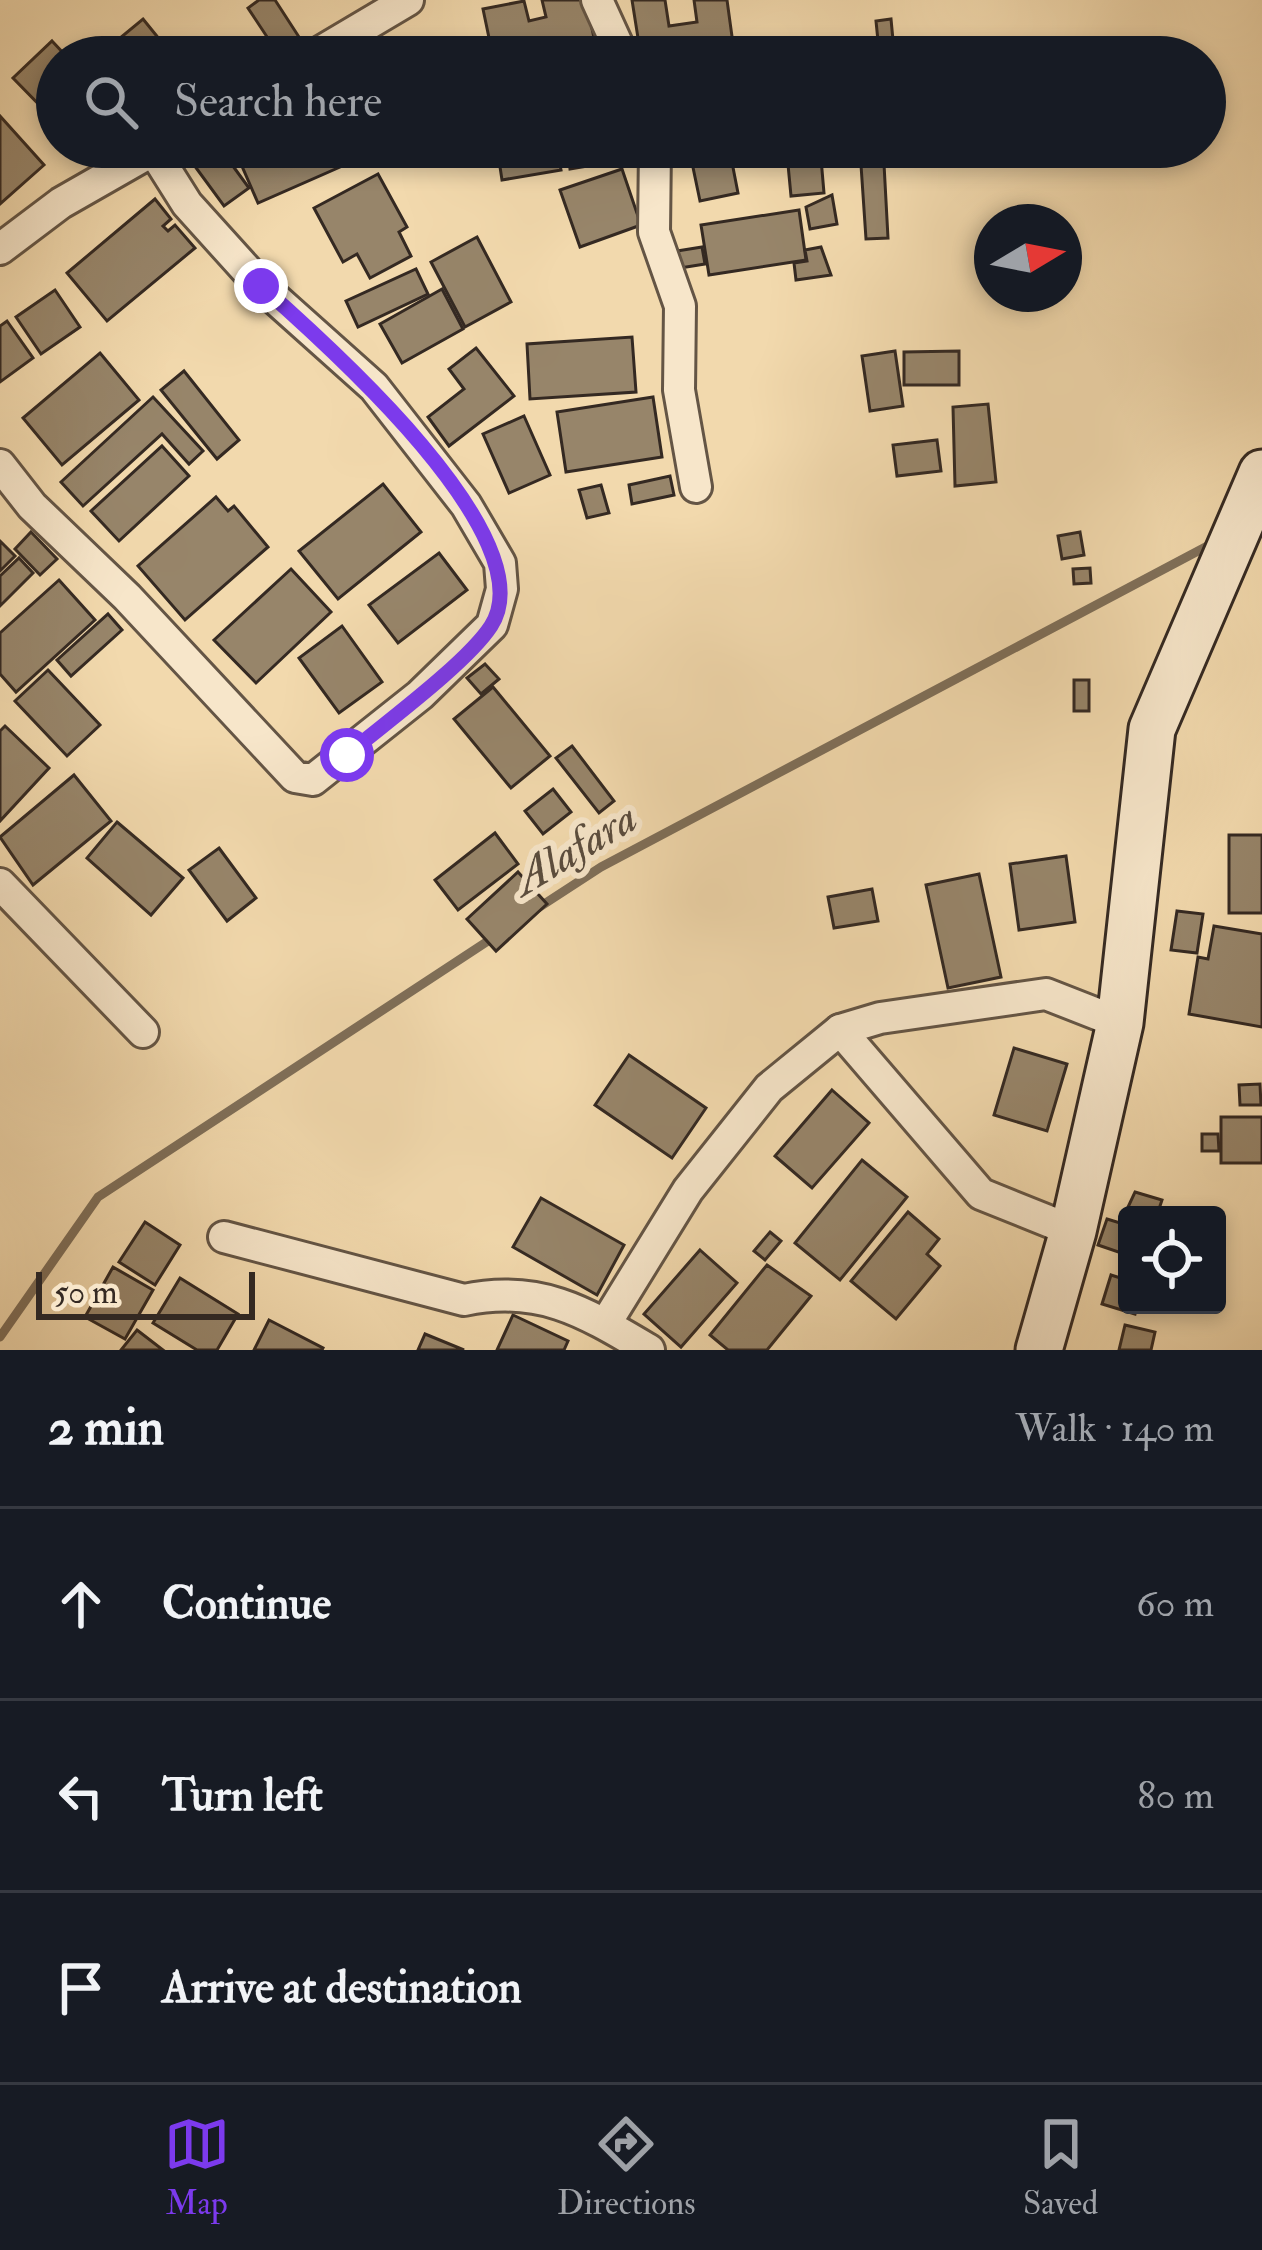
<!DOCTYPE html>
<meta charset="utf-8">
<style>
body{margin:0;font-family:"IM FELL Double Pica",serif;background:#20242c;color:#f1f3f6}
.controls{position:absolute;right:36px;bottom:36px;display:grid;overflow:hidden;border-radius:12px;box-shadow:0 6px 18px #0003}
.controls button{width:108px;height:108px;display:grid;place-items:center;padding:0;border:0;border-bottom:3px solid #363941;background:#171b24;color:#f1f3f6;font:60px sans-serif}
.compass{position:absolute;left:974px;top:204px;width:108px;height:108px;border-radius:50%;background:#171b24;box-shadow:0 6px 18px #0003;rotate:80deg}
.scale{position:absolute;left:36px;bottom:30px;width:219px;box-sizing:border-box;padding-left:12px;border:6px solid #342922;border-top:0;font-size:33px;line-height:42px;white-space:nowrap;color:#342922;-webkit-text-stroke:9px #f7e6ca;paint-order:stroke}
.stop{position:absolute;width:36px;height:36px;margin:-27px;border:9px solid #7c3aed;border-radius:50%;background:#fff}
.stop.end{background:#7c3aed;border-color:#fff;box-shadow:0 3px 12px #0008}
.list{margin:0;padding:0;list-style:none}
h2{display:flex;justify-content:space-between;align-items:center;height:156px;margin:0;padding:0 48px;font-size:51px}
h2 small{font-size:39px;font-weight:400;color:#9ea1a6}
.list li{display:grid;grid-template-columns:78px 1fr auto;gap:36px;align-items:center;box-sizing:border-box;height:192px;padding:0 48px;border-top:3px solid #363941}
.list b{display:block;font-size:45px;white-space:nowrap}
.list em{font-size:39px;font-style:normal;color:#9ea1a6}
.icon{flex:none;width:66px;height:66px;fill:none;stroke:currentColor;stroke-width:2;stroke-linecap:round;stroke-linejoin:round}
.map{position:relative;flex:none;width:1262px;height:1350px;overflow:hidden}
.search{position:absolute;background:#171b24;box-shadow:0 6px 18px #0003;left:36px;right:36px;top:36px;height:132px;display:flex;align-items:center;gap:30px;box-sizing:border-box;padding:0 42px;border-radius:66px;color:#9ea1a6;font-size:45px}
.sheet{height:732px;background:#171b24}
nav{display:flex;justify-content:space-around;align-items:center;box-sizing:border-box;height:168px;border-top:3px solid #363941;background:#171b24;font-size:33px;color:#9ea1a6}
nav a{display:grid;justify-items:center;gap:6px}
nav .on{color:#7c3aed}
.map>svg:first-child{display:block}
</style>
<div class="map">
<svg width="1262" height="1350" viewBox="0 0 1262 1350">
<rect width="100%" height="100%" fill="#f2d9ad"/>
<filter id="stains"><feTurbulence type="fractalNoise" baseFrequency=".00167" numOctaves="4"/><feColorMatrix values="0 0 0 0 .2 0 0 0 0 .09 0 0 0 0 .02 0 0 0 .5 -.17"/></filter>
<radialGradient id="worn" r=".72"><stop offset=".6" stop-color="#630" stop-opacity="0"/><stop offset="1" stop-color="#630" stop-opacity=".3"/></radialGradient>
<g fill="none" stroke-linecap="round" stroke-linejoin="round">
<g stroke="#7f6f59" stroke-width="9">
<polyline points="538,908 601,867 1215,542"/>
<polyline points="0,1337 98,1197 494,937"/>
</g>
</g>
<g fill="#97856a" stroke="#342922" stroke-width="3">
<polygon points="259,0 275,0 299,37 277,52 248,8"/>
<polygon points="542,0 586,0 598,57 493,57 483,9 524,1 529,21 546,17"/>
<polygon points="632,0 665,0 669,26 697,22 694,0 727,0 734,51 641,57"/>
<polygon points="143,19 173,56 97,57"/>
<polygon points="891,19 893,40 878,41 876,21"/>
<polygon points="52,41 67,57 57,57 57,123 13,78"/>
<polygon points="0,116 44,165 0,204"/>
<polygon points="219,147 249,188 224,206 194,165"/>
<polygon points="260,147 342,147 349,163 258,203 238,157"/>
<polygon points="383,147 425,147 395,166"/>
<polygon points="497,147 615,147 617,161 570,169 569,158 559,160 561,170 502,180"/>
<polygon points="729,147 738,193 700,201 690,153"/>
<polygon points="792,147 820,147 824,193 791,196 787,154"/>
<polygon points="884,164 888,238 866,239 861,165"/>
<polygon points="622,169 641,225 580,247 560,190"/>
<polygon points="378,174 407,227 399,232 411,256 370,278 357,254 343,262 314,208"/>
<polygon points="832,195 837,224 810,229 806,207"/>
<polygon points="155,199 171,219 163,226 168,231 175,225 195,248 107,321 67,273"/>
<polygon points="799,210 806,260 709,275 701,225"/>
<polygon points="477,237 511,302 465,327 431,262"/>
<polygon points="702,247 705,264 680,268 677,251"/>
<polygon points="821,247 831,275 796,280 794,263 807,261 805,250"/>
<polygon points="416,269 428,294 358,327 346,301"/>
<polygon points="442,289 463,329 402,363 380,324"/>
<polygon points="55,290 80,327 41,354 16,317"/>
<polygon points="7,321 33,358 0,382 0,326"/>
<polygon points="632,337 636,392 530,399 527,344"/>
<polygon points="476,348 514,396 449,446 428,417 464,389 449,369"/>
<polygon points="895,351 903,406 870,411 862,356"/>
<polygon points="959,351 959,385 904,385 904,352"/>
<polygon points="100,353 139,400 62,465 23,418"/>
<polygon points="184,371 239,440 217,459 161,390"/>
<polygon points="153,397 203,451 189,464 162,434 83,506 61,482"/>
<polygon points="653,397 662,457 566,472 557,412"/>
<polygon points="988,404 996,482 955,486 953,407"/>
<polygon points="524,416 550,475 509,493 483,434"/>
<polygon points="937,440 941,471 897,476 893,445"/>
<polygon points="162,446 189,476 119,541 91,511"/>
<polygon points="670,476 674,495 632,504 629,485"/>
<polygon points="383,484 421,532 338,599 299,551"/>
<polygon points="601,485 609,513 587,518 579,490"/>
<polygon points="216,497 228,511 234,506 268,547 185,620 138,566"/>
<polygon points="31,532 57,559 40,575 15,549"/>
<polygon points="1080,532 1084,555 1062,559 1058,536"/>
<polygon points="0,541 15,556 0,571"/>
<polygon points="439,553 467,590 398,643 369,605"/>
<polygon points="19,558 33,573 0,606 0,576"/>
<polygon points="1090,568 1091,583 1074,584 1073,569"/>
<polygon points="291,569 331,612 256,683 214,640"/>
<polygon points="59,580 95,620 16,692 0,674 0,633"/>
<polygon points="108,614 122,630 71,676 57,660"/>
<polygon points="342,626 382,682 339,713 299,658"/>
<polygon points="485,664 499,679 481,694 467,678"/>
<polygon points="48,670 100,725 67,756 15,701"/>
<rect x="1074" y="680" width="15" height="31"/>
<polygon points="493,687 550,756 511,788 454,719"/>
<polygon points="5,726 49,768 0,821 0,731"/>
<polygon points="572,746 614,801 599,813 556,758"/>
<polygon points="74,775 111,821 33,885 0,837"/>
<polygon points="553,789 571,812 543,834 525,811"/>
<polygon points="117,822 183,878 151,915 87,858"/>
<polygon points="495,833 518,864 458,910 435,880"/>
<rect x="1229" y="835" width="33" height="78"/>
<polygon points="219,848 256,898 227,921 189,870"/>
<polygon points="1066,856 1075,922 1019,930 1010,864"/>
<polygon points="518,872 547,904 496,951 467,919"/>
<polygon points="979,874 1001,977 948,988 926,885"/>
<polygon points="872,889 878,921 834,928 828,897"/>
<polygon points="1177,911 1203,914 1197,953 1171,950"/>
<polygon points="1214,926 1262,934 1262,1027 1189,1014 1198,957 1208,959"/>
<polygon points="1014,1048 1067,1064 1047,1131 994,1115"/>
<polygon points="629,1055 706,1108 672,1158 595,1105"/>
<polygon points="1260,1084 1261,1105 1240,1105 1239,1085"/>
<polygon points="832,1090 869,1123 812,1188 775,1156"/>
<rect x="1221" y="1117" width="41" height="46"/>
<polygon points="1202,1134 1218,1134 1219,1151 1202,1151"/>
<polygon points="862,1160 907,1197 840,1280 795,1243"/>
<polygon points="1135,1192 1162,1200 1157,1215 1127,1215 1127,1222 1122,1220"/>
<polygon points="541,1198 624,1245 597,1295 513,1247"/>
<polygon points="908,1212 939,1239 927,1254 940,1266 896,1319 851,1281"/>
<polygon points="1107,1219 1127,1225 1127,1255 1098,1245"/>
<polygon points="145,1222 180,1245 155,1285 119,1262"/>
<polygon points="770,1232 781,1241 765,1260 754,1251"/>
<polygon points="700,1250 737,1283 681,1347 644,1314"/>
<polygon points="767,1265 811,1296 767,1350 728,1350 710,1335"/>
<polygon points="113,1267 153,1290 125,1339 85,1317"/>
<polygon points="1111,1275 1127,1280 1127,1305 1137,1305 1135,1314 1102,1304"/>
<polygon points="180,1278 238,1314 217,1350 197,1350 153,1323"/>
<polygon points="513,1315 568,1341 564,1350 497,1350"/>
<polygon points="269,1320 323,1348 322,1350 254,1350"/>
<polygon points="1125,1325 1155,1332 1151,1350 1119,1350"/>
<polygon points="137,1330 163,1350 121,1350"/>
<polygon points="425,1334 464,1350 418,1350"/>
</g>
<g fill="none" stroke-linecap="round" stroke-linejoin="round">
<defs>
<g id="street">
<polyline points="597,0 623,57"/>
<polyline points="312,57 408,0"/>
<polyline points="655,147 654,232 680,306 679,390 696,487"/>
<polyline points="0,249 61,203 159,147"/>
<polyline points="0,465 32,506 127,597 295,777 313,780 420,695 492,625 502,589 500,563 466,505 374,387 261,286 187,204 153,150"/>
<polyline points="0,884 143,1032"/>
<polyline points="840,1030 981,1194 1073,1231"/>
<path d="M224,1237L464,1300C540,1284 585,1312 649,1350"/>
<polyline points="606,1323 688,1190 769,1088 840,1030 880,1018 1046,994 1120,1023"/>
</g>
<polyline id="secondary" points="1039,1350 1073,1231 1120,1023 1152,729 1262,473"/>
</defs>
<use href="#street" stroke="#645545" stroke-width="36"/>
<use href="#secondary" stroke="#342922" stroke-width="51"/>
<use href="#street" stroke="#f7e6ca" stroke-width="30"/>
<use href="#secondary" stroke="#f7e6ca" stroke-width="45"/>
</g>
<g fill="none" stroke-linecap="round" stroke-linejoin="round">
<path stroke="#7c3aed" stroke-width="15" d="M261,286C321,339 548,538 491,626C467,663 384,724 347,755"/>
</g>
<g text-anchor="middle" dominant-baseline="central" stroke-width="12" stroke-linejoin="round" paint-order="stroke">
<g font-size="45" font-style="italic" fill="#5a4c3e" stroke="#f7e6ca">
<text transform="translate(575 849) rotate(-31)">Alafara</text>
</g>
</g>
<rect width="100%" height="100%" filter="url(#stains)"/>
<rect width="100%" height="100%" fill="url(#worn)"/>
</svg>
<div class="controls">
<button><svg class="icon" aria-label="locate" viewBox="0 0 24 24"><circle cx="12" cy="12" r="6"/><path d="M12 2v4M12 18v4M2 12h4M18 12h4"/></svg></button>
</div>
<svg class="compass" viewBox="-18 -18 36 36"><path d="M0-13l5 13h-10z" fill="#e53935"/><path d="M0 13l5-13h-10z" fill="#9ea1a6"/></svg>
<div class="scale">50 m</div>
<div class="stop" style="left:347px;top:755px"></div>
<div class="stop end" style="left:261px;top:286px"></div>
<div class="search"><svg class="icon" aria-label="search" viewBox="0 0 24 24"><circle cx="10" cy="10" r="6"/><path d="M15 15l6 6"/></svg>Search here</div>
</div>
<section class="sheet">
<h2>2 min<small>Walk · 140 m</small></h2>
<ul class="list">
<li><svg class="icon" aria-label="ahead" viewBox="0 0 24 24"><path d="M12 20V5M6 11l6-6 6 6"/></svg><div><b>Continue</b></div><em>60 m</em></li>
<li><svg class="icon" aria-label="left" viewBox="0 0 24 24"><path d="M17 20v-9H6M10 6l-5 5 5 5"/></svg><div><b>Turn left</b></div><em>80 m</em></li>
<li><svg class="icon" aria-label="arrive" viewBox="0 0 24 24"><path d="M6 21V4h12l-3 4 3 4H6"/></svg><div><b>Arrive at destination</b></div></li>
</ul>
</section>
<nav>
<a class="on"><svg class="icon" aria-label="map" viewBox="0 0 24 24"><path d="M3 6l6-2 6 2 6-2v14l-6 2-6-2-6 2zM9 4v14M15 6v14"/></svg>Map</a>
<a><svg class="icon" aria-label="directions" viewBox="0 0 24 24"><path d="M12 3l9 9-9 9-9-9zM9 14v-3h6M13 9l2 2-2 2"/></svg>Directions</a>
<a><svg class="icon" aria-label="saved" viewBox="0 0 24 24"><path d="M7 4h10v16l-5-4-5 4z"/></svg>Saved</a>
</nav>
